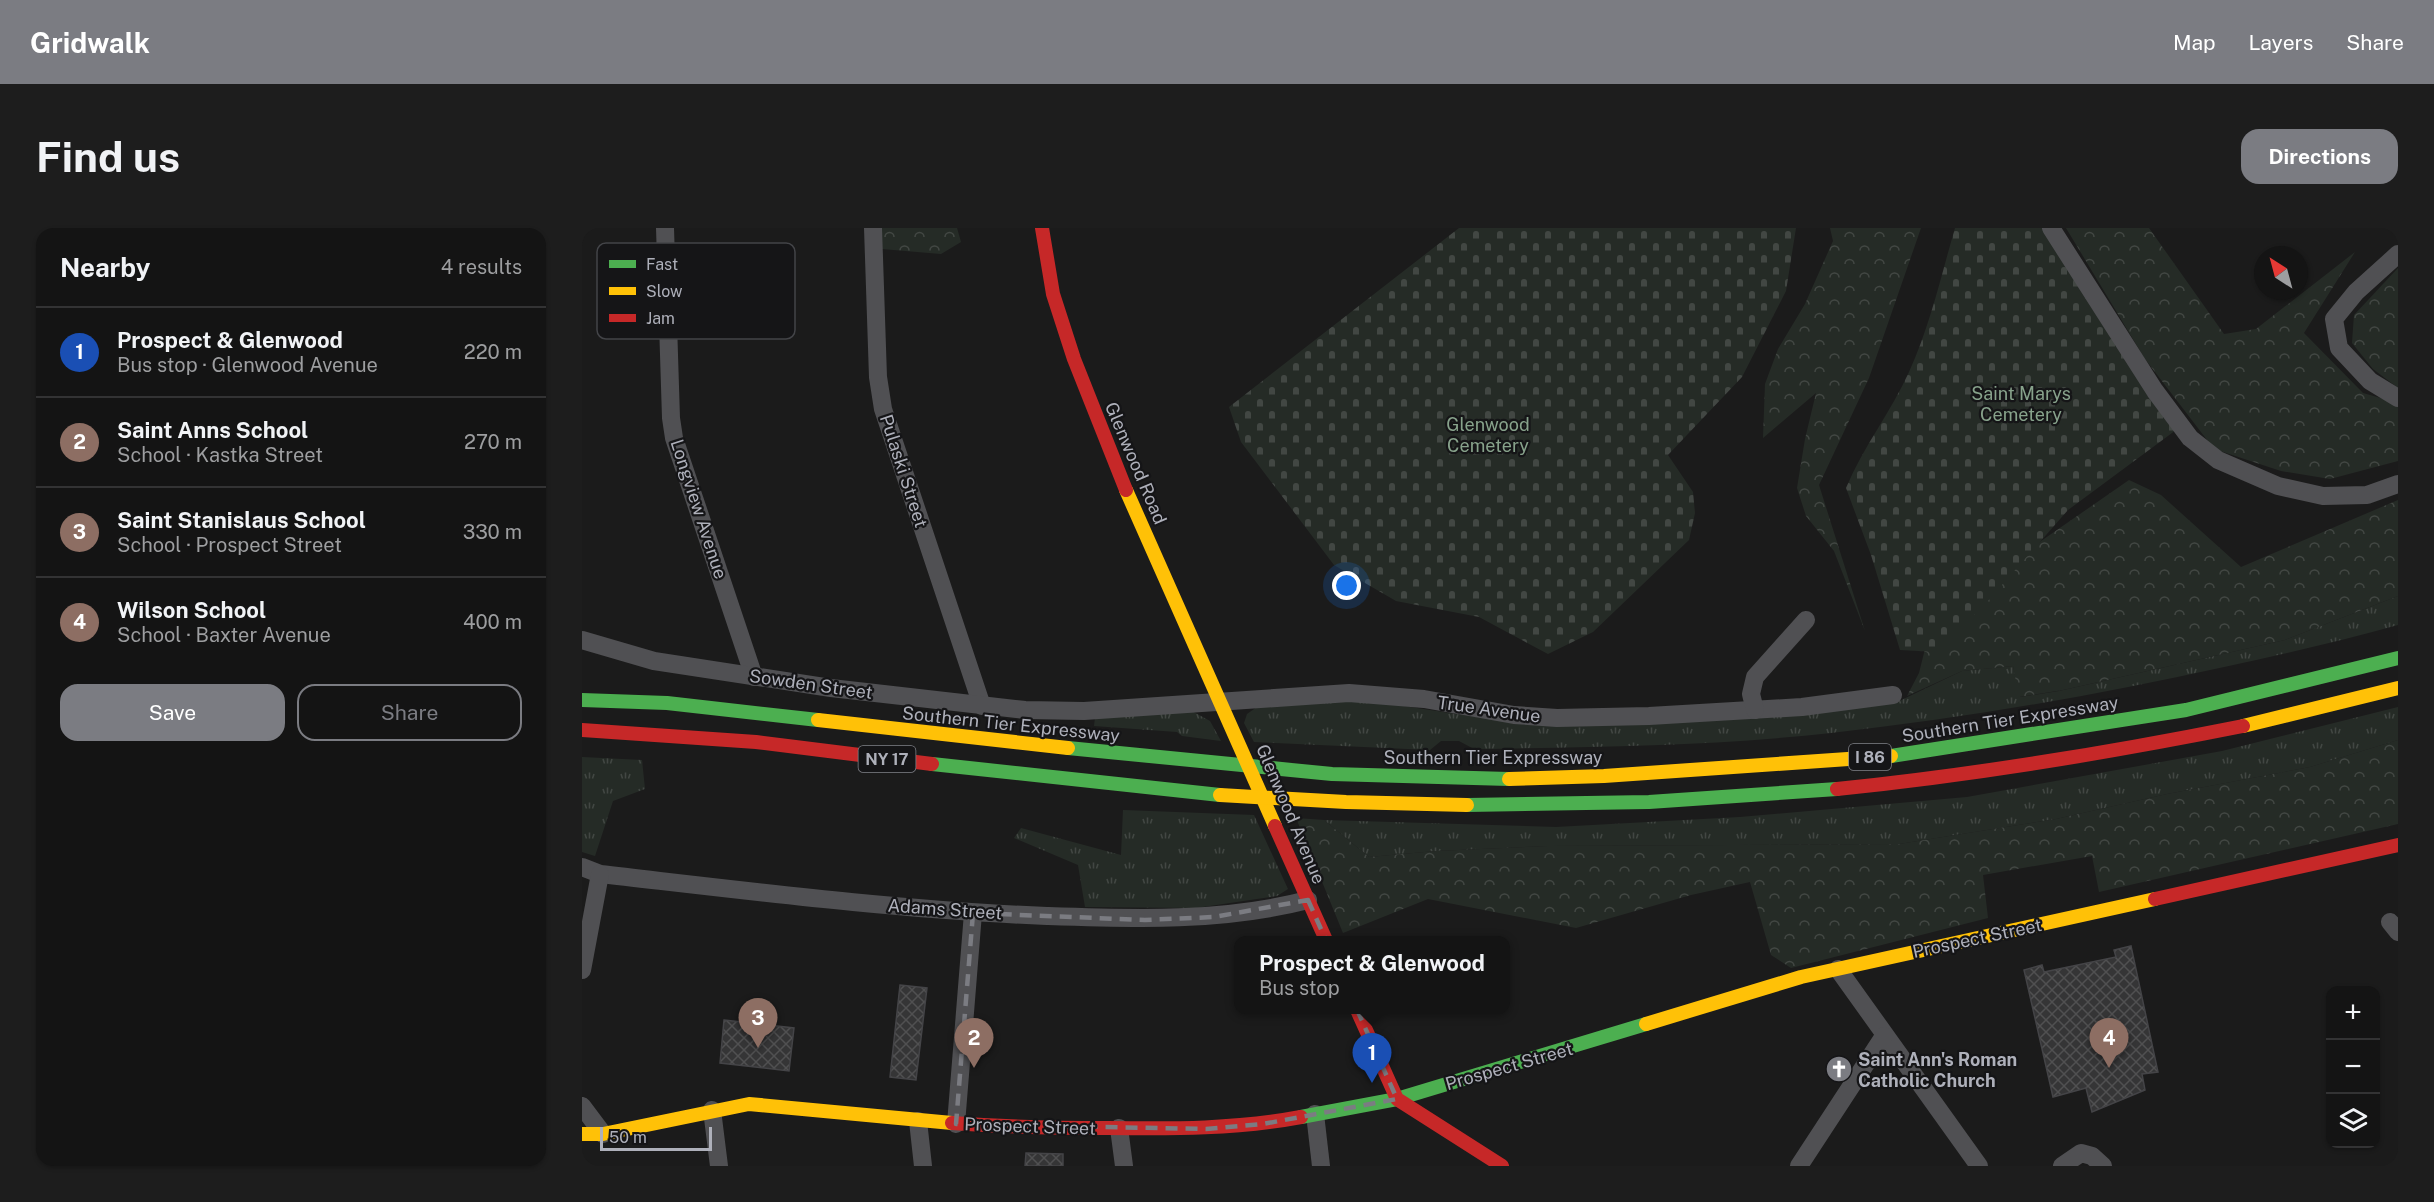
<!DOCTYPE html>
<meta charset="utf-8">
<style>
body{margin:0;font-family:"Public Sans",sans-serif;background:#1d1d1d;color:#f1f3f6}
.controls{position:absolute;right:18px;bottom:18px;display:grid;overflow:hidden;border-radius:12px;box-shadow:0 2px 4px #0004}
.controls button{width:54px;height:54px;display:grid;place-items:center;padding:0;border:0;border-bottom:2px solid #333334;background:#141414;color:#f1f3f6;font:30px sans-serif}
.compass{position:absolute;left:1672px;top:18px;width:54px;height:54px;border-radius:50%;background:#141414;box-shadow:0 2px 4px #0004;rotate:324deg}
.scale{position:absolute;left:18px;bottom:15px;width:112px;box-sizing:border-box;padding-left:6px;border:3px solid #aeb0ba;border-top:0;font-size:16px;line-height:21px;white-space:nowrap;color:#aeb0ba;-webkit-text-stroke:4px #151517;paint-order:stroke}
.you{position:absolute;left:765px;top:358px;width:21px;height:21px;margin:-15px;border:4px solid #fff;border-radius:50%;background:#1a73e8;box-shadow:0 0 0 9px #1a73e833}
.badge{display:grid;place-items:center;width:39px;height:39px;border-radius:50%;background:#7b7c82;color:#fff;font-size:20px;font-weight:700}
.pin{position:absolute;translate:-50% -50px;filter:drop-shadow(0 2px 3px #0008)}
.pin::after{content:'';position:absolute;top:32px;width:21px;height:18px;background:inherit;clip-path:polygon(0 0,100% 0,50% 100%)}
.popup{position:absolute;left:652px;top:708px;width:276px;height:78px;box-sizing:border-box;display:grid;place-content:center;border-radius:12px;background:#141414;filter:drop-shadow(0 2px 4px #0005);font-size:20px;white-space:nowrap;color:#9d9ea0}
.popup b{font-size:22px;color:#f1f3f6}
.popup::after{content:'';position:absolute;left:50%;top:100%;margin-left:-12px;border:12px solid transparent;border-top-color:#141414}
.list{margin:0;padding:0;list-style:none}
h2{display:flex;justify-content:space-between;align-items:center;height:78px;margin:0;padding:0 24px;font-size:26px}
h2 small{font-size:20px;font-weight:400;color:#9d9ea0}
.list li{display:grid;grid-template-columns:39px 1fr auto;gap:18px;align-items:center;box-sizing:border-box;height:90px;padding:0 24px;border-top:2px solid #333334}
.list b{display:block;font-size:22px;white-space:nowrap}
.list p{margin:0;font-size:20px;white-space:nowrap;color:#9d9ea0}
.list em{font-size:20px;font-style:normal;color:#9d9ea0}
.actions{display:flex;gap:12px;padding:18px 24px}
.actions a{flex:1;padding:14px 0;border:2px solid #7b7c82;border-radius:18px;text-align:center;font-size:21px;color:#7b7c82}
.actions .main{background:#7b7c82;color:#fff}
.icon{flex:none;width:33px;height:33px;fill:none;stroke:currentColor;stroke-width:2;stroke-linecap:round;stroke-linejoin:round}
.map{position:relative;flex:none;width:1816px;height:938px;overflow:hidden;border-radius:18px}
header{display:flex;align-items:center;gap:36px;box-sizing:border-box;height:84px;padding:0 30px;background:#7b7c82;color:#fff}
header strong{font-size:28px}
nav{display:flex;gap:33px;margin-inline-start:auto;font-size:21px}
.intro{display:flex;align-items:center;justify-content:space-between;box-sizing:border-box;height:144px;padding:0 36px}
h1{margin:0;font-size:42px}
.button{padding:15px 27px;border-radius:18px;background:#7b7c82;color:#fff;font-size:21px;font-weight:700}
main{display:flex;gap:36px;padding:0 36px}
aside{flex:1;background:#141414;border-radius:18px;box-shadow:0 2px 4px #0004}
.map>svg:first-child{display:block}
</style>
<header>
<strong>Gridwalk</strong>
<nav><a>Map</a><a>Layers</a><a>Share</a></nav>
</header>
<div class="intro"><h1>Find us</h1><a class="button">Directions</a></div>
<main>
<aside>
<h2>Nearby<small>4 results</small></h2>
<ul class="list">
<li><span class="badge" style="background:#1a4fb4">1</span><div><b>Prospect &amp; Glenwood</b><p>Bus stop · Glenwood Avenue</p></div><em>220 m</em></li>
<li><span class="badge" style="background:#8d6e63">2</span><div><b>Saint Anns School</b><p>School · Kastka Street</p></div><em>270 m</em></li>
<li><span class="badge" style="background:#8d6e63">3</span><div><b>Saint Stanislaus School</b><p>School · Prospect Street</p></div><em>330 m</em></li>
<li><span class="badge" style="background:#8d6e63">4</span><div><b>Wilson School</b><p>School · Baxter Avenue</p></div><em>400 m</em></li>
</ul>
<div class="actions"><a class="main">Save</a><a>Share</a></div>
</aside>
<div class="map">
<svg width="1816" height="938" viewBox="0 0 1816 938">
<defs>
<pattern id="grass-tufts" width="24" height="20" patternUnits="userSpaceOnUse" patternTransform="scale(1.5)"><rect width="24" height="20" fill="#252b26"/><path d="M3 7l-1-3M5 7V3M7 7l1-3M15 17l-1-3M17 17v-4M19 17l1-3" fill="none" stroke="#424743"/></pattern>
<pattern id="forest-crowns" width="20" height="18" patternUnits="userSpaceOnUse" patternTransform="scale(1.5)"><rect width="20" height="18" fill="#252b26"/><path d="M2 6a3 3 0 1 1 6 0M12 15a3 3 0 1 1 6 0" fill="none" stroke="#424743"/></pattern>
<pattern id="cemetery-stones" width="16" height="16" patternUnits="userSpaceOnUse" patternTransform="scale(1.5)"><rect width="16" height="16" fill="#252b26"/><path d="M2 7V4a2 2 0 0 1 4 0v3zM10 15v-3a2 2 0 0 1 4 0v3z" fill="#424743"/></pattern>
<pattern id="building-cross-hatch" width="8" height="8" patternUnits="userSpaceOnUse" patternTransform="scale(1.5)"><rect width="8" height="8" fill="#353536"/><path d="M0 0l8 8M0 8l8-8" fill="none" stroke="#505051"/></pattern>
</defs>
<rect width="100%" height="100%" fill="#1b1b1b"/>
<g fill="url(#grass-tufts)">
<path d="M1816,368V397C1759,413 1701,426 1642,439C1512,468 1382,490 1249,505C1131,518 1011,519 892,521L877,513H859L848,522L672,514L662,495L665,486L675,479L782,472L914,492L1311,476L1380,443L1431,438L1438,469L1477,463L1703,412Z"/>
<polygon points="1816,479 1816,512 1728,539 1585,566 1474,591 1317,616 966,618 854,623 787,629 742,592 974,599 1158,589 1385,569 1640,523"/>
<polygon points="610,483 628,493 639,513 600,508 595,504 512,498 513,490"/>
<polygon points="0,529 60,532 63,561 31,573 13,628 0,624"/>
<polygon points="541,582 672,587 706,661 695,668 614,680 503,679 496,637 432,610 439,600 539,627"/>
</g>
<g fill="url(#forest-crowns)">
<polygon points="300,0 375,0 379,14 359,26 300,21"/>
<polygon points="1248,0 1339,0 1287,150 1237,257 1283,403 1252,323 1224,288 1215,260 1223,211 1234,165 1181,210 1183,156 1196,121 1223,76 1251,13"/>
<polygon points="1484,0 1567,0 1642,106 1674,101 1773,24 1722,105 1781,165 1816,175 1816,233 1748,251 1699,243 1632,221 1563,131"/>
<polygon points="1816,40 1816,160 1791,141 1770,115 1772,87"/>
<polygon points="1547,252 1579,267 1659,339 1816,272 1816,368 1703,412 1481,462 1437,469 1431,438 1380,443 1325,468 1337,445 1346,409 1439,327"/>
<polygon points="1816,512 1816,596 1517,664 1510,628 1401,647 1406,690 1209,740 1189,727 1168,654 1109,667 994,700 846,671 761,705 714,590 742,592 787,629 854,623 966,618 1317,616 1474,591 1585,566 1728,539"/>
</g>
<g fill="url(#cemetery-stones)">
<polygon points="877,0 1214,0 1204,63 1160,149 1086,227 1111,264 1113,285 1107,312 1011,404 966,426 897,389 814,373 752,337 659,214 647,179"/>
<path d="M1373,0H1461L1594,202L1486,282L1405,374L1356,424L1318,422L1289,327L1264,260C1281,219 1309,184 1327,144C1348,98 1359,48 1373,0Z"/>
</g>
<g fill="url(#building-cross-hatch)" stroke="#444447" stroke-width="1.5">
<polygon points="1549,718 1576,844 1560,846 1563,862 1510,884 1504,860 1471,869 1442,742 1460,737 1462,744 1534,729 1532,722"/>
<polygon points="318,757 345,760 334,852 308,849"/>
<polygon points="142,792 212,800 207,843 138,835"/>
<polygon points="444,925 481,926 481,938 443,938"/>
</g>
<g fill="none" stroke-linecap="round" stroke-linejoin="round">
<g stroke="#505053" stroke-width="18">
<polyline points="83,0 89,190 92,210 172,449"/>
<polyline points="291,0 296,149 301,181 400,478"/>
<polyline points="1469,0 1573,163 1608,210 1636,232 1696,258 1741,268 1785,267 1816,256"/>
<polyline points="1816,26 1774,64 1752,91 1757,120 1788,153 1816,170"/>
<polyline points="0,412 72,433 249,460 443,482 502,483 767,465 842,471 932,487 975,490 1067,488 1220,479 1311,467"/>
<polyline points="1173,482 1169,466 1173,449 1224,392"/>
<path d="M0,639L18,646C167,663 316,682 465,688C554,691 640,694 726,672"/>
<polyline points="1808,694 1816,704"/>
<polyline points="1256,741 1397,938"/>
<polyline points="0,742 18,646"/>
<polyline points="0,878 21,906"/>
<polyline points="130,882 137,938"/>
<polyline points="733,886 739,938"/>
<polyline points="336,893 341,938"/>
<polyline points="374,896 391,685"/>
<polyline points="537,900 542,938"/>
<polyline points="1217,938 1302,808"/>
<polyline points="1480,938 1499,925 1510,928 1521,938"/>
</g>
<g stroke="#4caf50" stroke-width="14">
<polyline points="0,472 85,475 236,492"/>
<polyline points="486,520 750,546 927,551"/>
<polyline points="1309,528 1604,482 1816,430"/>
<polyline points="350,536 638,567"/>
<polyline points="885,577 1067,574 1255,561"/>
<polyline points="719,889 815,871 1064,796"/>
</g>
<g stroke="#ffc107" stroke-width="14">
<polyline points="544,262 693,598"/>
<polyline points="236,492 486,520"/>
<polyline points="1661,498 1816,460"/>
<polyline points="927,551 1022,548 1309,528"/>
<polyline points="638,567 764,574 885,577"/>
<polyline points="1064,796 1219,749 1573,671"/>
<polyline points="0,906 21,906 167,876 370,895"/>
</g>
<g stroke="#c62828" stroke-width="14">
<polyline points="460,0 471,66 492,131 544,262"/>
<polyline points="0,502 174,514 350,536"/>
<path d="M1255,561C1392,547 1526,525 1661,498"/>
<polyline points="693,598 744,712"/>
<polyline points="1573,671 1816,617"/>
<polyline points="775,782 815,871 920,938"/>
<path d="M370,895C422,899 474,900 526,900C592,901 655,901 719,889"/>
</g>
</g>
<path fill="none" stroke="#7b7c82" stroke-width="4.5" stroke-dasharray="12 8" stroke-linejoin="round" d="M726,672L815,871L681,896L624,901L374,896L391,685L563,692L632,689Z"/>
<defs>
<symbol id="church-disc" viewBox="-11 -11 22 22"><circle r="9.5" fill="#7b7c82" stroke="#151517"/><path d="M-1.2-6h2.4v3.5h3.3v2.4h-3.3V6h-2.4V-.1h-3.3v-2.4h3.3Z" fill="#fff"/></symbol>
</defs>
<g fill-rule="evenodd">
<use href="#church-disc" x="1242" y="826" width="30" height="30"/>
</g>
<g text-anchor="middle" dominant-baseline="central" stroke-width="4.5" stroke-linejoin="round" paint-order="stroke">
<g fill="#151517" stroke="#808289" stroke-width="1.5">
<rect x="1267" y="516" width="42" height="26" rx="4.5"/>
<rect x="276.5" y="518" width="57" height="26" rx="4.5"/>
</g>
<g font-size="16" font-weight="bold" fill="#aeb0ba">
<text x="1288" y="529">I 86</text>
<text x="305" y="531">NY 17</text>
</g>
<g font-size="18" fill="#87a28b" stroke="#151517">
<text x="1439" y="165">Saint Marys<tspan x="1439" dy="21">Cemetery</tspan></text>
<text x="906" y="196">Glenwood<tspan x="906" dy="21">Cemetery</tspan></text>
</g>
<g font-size="18" fill="#aeb0ba" stroke="#151517">
<text transform="translate(554 235) rotate(67)">Glenwood Road</text>
<text transform="translate(322 243) rotate(72)">Pulaski Street</text>
<text transform="translate(117 281) rotate(72)">Longview Avenue</text>
<text transform="translate(229 456) rotate(8)">Sowden Street</text>
<text transform="translate(907 481) rotate(8)">True Avenue</text>
<text transform="translate(1428 491) rotate(-9)">Southern Tier Expressway</text>
<text transform="translate(429 496) rotate(6)">Southern Tier Expressway</text>
<text x="911" y="529">Southern Tier Expressway</text>
<text transform="translate(709 586) rotate(67)">Glenwood Avenue</text>
<text transform="translate(363 681) rotate(4)">Adams Street</text>
<text transform="translate(1395 710) rotate(-12)">Prospect Street</text>
<text transform="translate(927 838) rotate(-16)">Prospect Street</text>
<text transform="translate(448 898) rotate(2)">Prospect Street</text>
</g>
<g font-size="18" font-weight="bold" fill="#aeb0ba" stroke="#151517" text-anchor="start">
<text x="1276" y="831">Saint Ann's Roman<tspan x="1276" dy="21">Catholic Church</tspan></text>
</g>
</g>
<rect x="15" y="15" width="198" height="96" rx="9" fill="#151517" stroke="#434448" stroke-width="1.5"/>
<rect x="27" y="32" width="27" height="8" fill="#4caf50"/>
<rect x="27" y="59" width="27" height="8" fill="#ffc107"/>
<rect x="27" y="86" width="27" height="8" fill="#c62828"/>
<g font-size="16" fill="#aeb0ba">
<text x="64" y="42">Fast</text>
<text x="64" y="69">Slow</text>
<text x="64" y="96">Jam</text>
</g>
</svg>
<div class="controls">
<button>+</button>
<button>−</button>
<button><svg class="icon" aria-label="layers" viewBox="0 0 24 24"><path d="M12 4l9 5-9 5-9-5zM3 14l9 5 9-5"/></svg></button>
</div>
<svg class="compass" viewBox="-18 -18 36 36"><path d="M0-13l5 13h-10z" fill="#e53935"/><path d="M0 13l5-13h-10z" fill="#9d9ea0"/></svg>
<div class="scale">50 m</div>
<div class="you"></div>
<div class="pin badge" style="left:790px;top:855px;background:#1a4fb4">1</div>
<div class="popup"><b>Prospect &amp; Glenwood</b>Bus stop</div>
<div class="pin badge" style="left:392px;top:840px;background:#8d6e63">2</div>
<div class="pin badge" style="left:176px;top:820px;background:#8d6e63">3</div>
<div class="pin badge" style="left:1527px;top:840px;background:#8d6e63">4</div>
</div>
</main>
